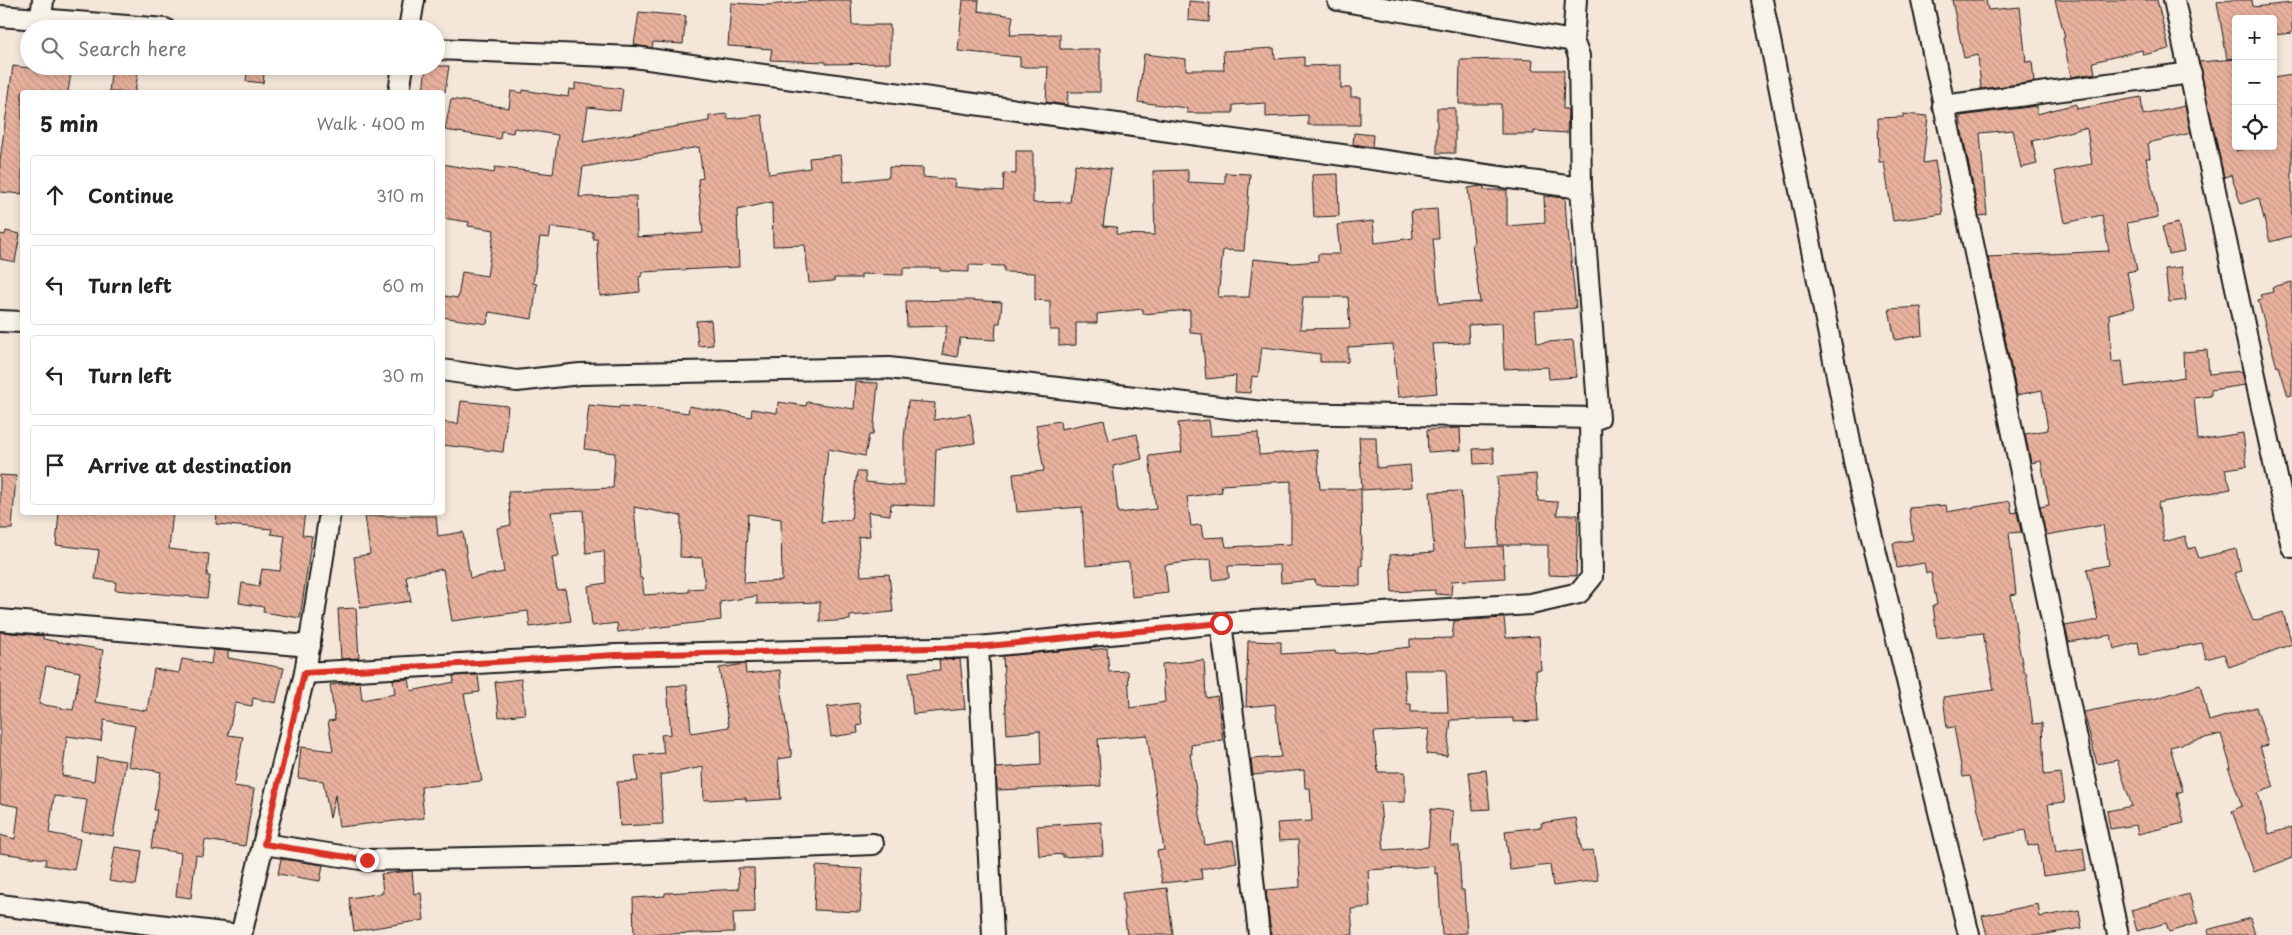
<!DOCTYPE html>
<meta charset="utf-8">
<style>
body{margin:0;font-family:"Playpen Sans",sans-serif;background:#f6f6f6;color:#222}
.controls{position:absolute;right:15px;top:15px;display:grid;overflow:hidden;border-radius:5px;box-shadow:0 2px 8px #0003}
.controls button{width:45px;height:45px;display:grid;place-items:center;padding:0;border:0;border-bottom:1px solid #e0e0e0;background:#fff;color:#222;font:25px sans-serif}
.stop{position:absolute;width:15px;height:15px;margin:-11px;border:4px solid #d93025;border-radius:50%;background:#fff}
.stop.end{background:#d93025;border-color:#fff;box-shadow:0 1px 5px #0008}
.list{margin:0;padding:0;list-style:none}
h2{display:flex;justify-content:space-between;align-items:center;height:65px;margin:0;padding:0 20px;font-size:21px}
h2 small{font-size:16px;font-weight:400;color:#767676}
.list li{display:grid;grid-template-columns:32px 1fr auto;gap:15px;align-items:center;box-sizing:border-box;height:80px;margin:0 10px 10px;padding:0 10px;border:1px solid #e0e0e0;border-radius:5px}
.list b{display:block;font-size:19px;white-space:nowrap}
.list em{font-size:16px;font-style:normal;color:#767676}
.icon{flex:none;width:28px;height:28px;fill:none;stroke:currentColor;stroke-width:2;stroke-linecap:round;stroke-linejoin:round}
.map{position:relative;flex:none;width:2292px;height:935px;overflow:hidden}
.search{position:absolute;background:#fff;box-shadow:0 2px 8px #0003;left:20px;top:20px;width:425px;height:55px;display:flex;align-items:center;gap:12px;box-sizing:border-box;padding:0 18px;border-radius:28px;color:#767676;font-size:19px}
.panel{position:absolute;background:#fff;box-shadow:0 2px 8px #0003;left:20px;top:90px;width:425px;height:425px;border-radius:5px}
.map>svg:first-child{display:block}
</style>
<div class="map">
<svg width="2292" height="935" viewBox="0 0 2292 935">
<defs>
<pattern id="building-back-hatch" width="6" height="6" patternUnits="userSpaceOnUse" patternTransform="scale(1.25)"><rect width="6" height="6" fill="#e9b29e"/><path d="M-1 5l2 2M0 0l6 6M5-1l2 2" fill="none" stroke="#c79888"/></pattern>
</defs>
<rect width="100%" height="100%" fill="#f4e6d9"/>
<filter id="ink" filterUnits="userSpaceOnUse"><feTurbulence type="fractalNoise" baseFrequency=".02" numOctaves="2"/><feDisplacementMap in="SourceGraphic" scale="10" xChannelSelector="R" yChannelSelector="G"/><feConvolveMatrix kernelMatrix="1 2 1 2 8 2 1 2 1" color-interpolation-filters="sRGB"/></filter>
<g filter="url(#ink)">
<g fill="url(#building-back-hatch)" stroke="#1c1c1c" fill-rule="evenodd">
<polygon points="826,0 851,0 852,25 890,25 890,63 826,64 826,62 770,60 772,49 728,46 731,3 767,5"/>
<polygon points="963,0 979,0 978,11 1013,16 1010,35 1060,34 1060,49 1100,49 1100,92 1068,92 1067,105 1046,102 1048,67 1020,67 1020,57 958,51"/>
<polygon points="1952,0 1986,0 1988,10 2020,7 2026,62 2032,61 2034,82 1981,89 1978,55 1964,58"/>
<polygon points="2055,0 2157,0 2169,49 2143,55 2142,50 2093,62 2095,73 2071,77 2063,38 2065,37"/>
<polygon points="2231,0 2252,0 2253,7 2292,3 2292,33 2273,35 2273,19 2236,19 2236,58 2227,59 2217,2"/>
<polygon points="1189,1 1210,3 1209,22 1188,20"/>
<polygon points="639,12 686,16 683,44 653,42 652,48 634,45"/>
<polygon points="1274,48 1275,59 1304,57 1304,66 1341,65 1341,88 1351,88 1351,97 1360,97 1360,125 1308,125 1308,115 1266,117 1266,103 1233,105 1233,113 1187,113 1187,108 1138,102 1144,54 1186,59 1186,70 1224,70 1223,51"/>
<polygon points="1509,59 1533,60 1532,70 1564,70 1563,109 1568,109 1567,133 1534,131 1534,134 1501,134 1501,104 1459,104 1460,60"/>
<polygon points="2236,59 2236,151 2257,146 2273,146 2273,78 2292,75 2292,236 2270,242 2259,199 2258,198 2241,204 2231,175 2224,177 2199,62"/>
<polygon points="13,66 45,70 46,66 72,66 68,92 22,92 22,194 0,192 0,160"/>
<polygon points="112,66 139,66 135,92 109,92"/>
<polygon points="248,66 265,66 263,83 246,81"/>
<polygon points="426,66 449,66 445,92 423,92"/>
<path d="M575,83L623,89L620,111L588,107L583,142L709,121V116L727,114L728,119L762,115L769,174L810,168L809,158L841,155L844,182L889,177V167L923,168V177L955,180L954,187L1003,191L1004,173L1016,174V151H1033V203L1070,202L1075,164L1111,169L1103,226L1117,227L1116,234L1155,235L1153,171L1188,170V182L1225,184V173L1250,174L1244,251L1223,250L1218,297H1249L1253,259L1294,263L1318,261V254H1340L1337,225L1373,221L1375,243L1413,238L1411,211L1437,209L1439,239H1433L1439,304L1480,302L1472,244L1474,243L1468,188L1481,186L1484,187V190H1507V226L1545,223L1544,196L1565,198L1567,231H1568L1576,308L1535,311L1537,343L1573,340L1577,377L1549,379L1548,367L1504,369L1502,323L1468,325L1469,343L1432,344L1437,393L1398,397L1393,344L1348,347V362H1320V354L1262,347L1258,377L1252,376L1250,393L1235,392L1236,376L1206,379L1202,334L1190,333V310L1143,314V309L1097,314V323H1076V345L1059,346V330H1050V301L1035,300V273L1004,272V266L969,265V272L940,271V268H903V275L861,274V278H834V281L809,283L805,245L773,246L772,202L737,210L739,267L642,272V276L639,277L640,292L600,296L597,239H593V232L551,227L549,238L540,237L533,283L537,284L532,319L489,312L487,324L442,317L445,296L458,298L462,272L487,276L494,230L468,226L469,222L442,218V164L494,173L495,167L553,174L558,135L514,128L513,133L501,131L500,139L445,130L451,99L509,108L511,91L523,93V90L568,97L569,89L575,90ZM699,147L703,178L698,179L703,233L637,237L636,196L579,197L583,167ZM1303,297H1348L1350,328L1300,329Z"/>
<polygon points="2141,97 2143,115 2185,106 2191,133 2148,143 2150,158 2146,158 2158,217 2127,223 2137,270 2127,272 2134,308 2109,314 2112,362 2122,361 2125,387 2184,377 2183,352 2207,350 2209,374 2242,371 2245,385 2211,390 2211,396 2194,398 2198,440 2243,433 2247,466 2225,469 2231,489 2158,503 2164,542 2185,536 2189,549 2195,547 2199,558 2236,549 2241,571 2234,573 2253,621 2283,612 2292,644 2229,667 2224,654 2206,659 2202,643 2140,655 2138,642 2114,649 2111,635 2069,642 2065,626 2098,620 2087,569 2109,565 2103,525 2046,535 2040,507 2049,505 2041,461 2031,463 2025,434 2048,430 2042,390 2017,395 1988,257 2109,251 2102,215 2065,223 2055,171 2092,164 2087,129 2084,128 2032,141 2037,164 2021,168 2013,130 1980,133 1987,215 1979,216 1962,132 1960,116 2037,106 2037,114 2076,104 2077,109"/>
<rect x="1437" y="108" width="18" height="45"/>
<polygon points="1903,114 1928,116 1923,163 1935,161 1943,214 1893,221 1884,162 1879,162 1878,118 1903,117"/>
<polygon points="1354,133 1373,135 1372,147 1353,144"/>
<polygon points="1338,174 1339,216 1314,217 1312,175"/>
<polygon points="2178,223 2184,251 2169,254 2162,227"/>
<polygon points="6,231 20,234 15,262 0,259 0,234 5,235"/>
<polygon points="2182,267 2186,300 2169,302 2165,269"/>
<polygon points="2292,282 2292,395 2288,396 2279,366 2277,367 2258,300 2262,299 2260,295 2273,292 2272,287"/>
<polygon points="968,300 1002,302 1000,323 996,323 995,340 960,338 957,357 942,354 947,326 907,327 906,301"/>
<polygon points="1921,307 1923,335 1895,340 1889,309"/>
<polygon points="711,320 713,345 698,346 696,321"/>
<path d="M856,382L878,383L873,435H869L865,456L828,449L821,522L851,520L857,472H865L866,482L904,486V439L908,401L935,403L934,420L970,414L975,443L936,449L934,506L891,504L890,515L868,512L870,536L858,537L861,576L889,574L893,612L850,616V620L820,622V602L757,604V596L720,602L721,620L618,632L617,623L592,626L588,586L606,583L604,551L586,553L583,510L551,512L559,556L552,557L557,590L565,589L571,621L530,627L528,611L452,621L443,569L408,575L406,577L411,601L361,608L354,557L370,554L365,516H436L438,536L463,532L470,578L504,572L497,528L511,525L508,492L613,488L615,453L584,449L589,405L619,408V406L652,408L688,413L689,406L751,417L752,409L777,413L778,402L806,406L807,402L854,409ZM634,507L681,516L680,557L702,558L705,588L689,589V592L644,595L642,578H640ZM748,514L781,519L782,581L744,583Z"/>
<polygon points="461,401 508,406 503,452 442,445 442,422 458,424"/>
<path d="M1104,420L1109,440L1137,434L1142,459L1113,466L1118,513L1156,509L1149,456L1182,452L1178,423L1209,420L1211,436L1258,433L1259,455L1317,450L1320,489H1361L1362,566H1360V586L1316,585L1315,580L1281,583L1280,565L1228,566L1229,578L1213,580L1211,559L1165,565L1168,593L1132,597L1129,562L1086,566L1082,507L1017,512L1013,474L1044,471L1036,425L1060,421L1061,429ZM1291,481V544L1226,547L1224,537L1203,538L1201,525L1191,526L1187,497L1222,492L1221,485Z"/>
<polygon points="1460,428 1461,450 1428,452 1427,430"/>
<polygon points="1359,437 1376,437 1377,468 1410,465 1412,487 1362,490"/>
<polygon points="1493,448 1494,463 1474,464 1473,449"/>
<polygon points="1536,474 1538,501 1558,502 1557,515 1578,515 1576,576 1548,575 1548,545 1498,545 1499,504 1497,477"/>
<polygon points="0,475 16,476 12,529 0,529"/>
<polygon points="1461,491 1465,548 1503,546 1505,578 1452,581 1451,595 1435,594 1435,590 1392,592 1390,555 1434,552 1430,492"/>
<polygon points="2010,501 2012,513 2017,512 2021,532 2009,533 2016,594 2011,595 2018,643 2024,672 2026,672 2033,724 2042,723 2044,775 2061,773 2065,802 2048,804 2056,852 2083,848 2086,870 2043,876 2038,844 2028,846 2025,830 1985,839 1970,776 1963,777 1954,727 1947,728 1943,697 1994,690 1983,633 1937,638 1933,605 1937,604 1931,573 1926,573 1924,563 1897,568 1893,543 1913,540 1909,508 1946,505 1947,512"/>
<polygon points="59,512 173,512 169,549 209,554 207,576 210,576 207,598 115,590 116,582 95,579 99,550 56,545"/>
<polygon points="217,512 305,512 302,535 312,536 300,618 263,612 264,607 239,603 242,583 259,586 262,569 280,571 285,536 271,534 272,529 216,524"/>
<polygon points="356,608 359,658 341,659 338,609"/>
<path d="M1504,618L1506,638L1539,636L1541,670H1536L1538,721L1513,722V718L1451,720L1447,756L1426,754L1429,729L1374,732L1378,772H1405V802H1380L1384,850L1428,847L1431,809L1453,811L1451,846H1459L1461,890H1464L1467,933L1442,935L1438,873L1435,874V866L1368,870L1370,907L1351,909L1353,935H1271L1266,890L1300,887L1298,840L1279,841L1277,823L1312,821L1310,788H1305L1304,770L1253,775L1251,759L1281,757L1275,704L1246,707L1248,641L1281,642V654L1335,651L1336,654L1367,652L1410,647V639L1452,638L1454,621ZM1404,670H1446L1448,712H1411V704H1407Z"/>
<path d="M0,632L43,636V639L103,650L95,702L147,711L154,669L179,673L182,659L211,664L213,650L228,651V658L284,668L276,703L253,698L252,706L235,703L228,735L243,737L234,786L254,789L245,846L205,840L203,856L196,855L191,898L176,896L181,853L151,848L157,810H154L161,772L128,766L135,726L104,720L101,741L67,736L62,776L94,781L97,757L126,761L113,836L82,831L87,800L54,796L49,833L80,839L74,870L45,865L46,859L0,853V835L15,839L19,807L0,803ZM46,666L80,672L73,710L39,704Z"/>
<polygon points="1091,648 1091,650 1107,648 1109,672 1128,671 1130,708 1165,702 1162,664 1204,660 1206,698 1217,696 1223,740 1191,745 1192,754 1190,754 1205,845 1233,840 1237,862 1201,869 1202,879 1162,883 1157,851 1164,850 1147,735 1098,739 1101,786 997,790 996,768 1041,765 1040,731 1007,734 1003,656"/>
<polygon points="960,659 965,709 913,714 909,672 940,670 939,660"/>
<polygon points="745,664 746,674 780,670 782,692 781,693 792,757 778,759 781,799 746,801 746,798 704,800 703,767 660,775 663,824 620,826 617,782 638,781 635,756 664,753 661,735 671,734 667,686 687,685 691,733 729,727 719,668"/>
<polygon points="478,675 480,692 464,694 482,781 421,787 424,818 339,827 335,795 330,818 323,781 298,778 301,747 333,751 328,721 335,720 330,685 360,682 362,700 395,694 393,680 409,679 411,691 454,682 453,676"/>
<polygon points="521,679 525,714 499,717 495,682"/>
<polygon points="2200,685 2209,721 2256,707 2268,745 2260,747 2274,787 2258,793 2269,834 2292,827 2292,858 2254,872 2232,811 2242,806 2229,769 2231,768 2221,734 2170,747 2183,791 2177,793 2184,823 2138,834 2136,825 2110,829 2107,811 2132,806 2117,760 2097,764 2084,712 2157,698"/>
<polygon points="859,703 862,725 857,726 858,733 831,737 827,707"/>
<polygon points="1486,770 1490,809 1473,810 1469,772"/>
<polygon points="1576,818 1582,852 1593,850 1598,880 1553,886 1550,865 1510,870 1505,831 1542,827 1541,823"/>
<polygon points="1101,822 1103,855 1063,857 1063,854 1039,856 1037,826"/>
<polygon points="115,847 142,851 136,885 109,881"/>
<polygon points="281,859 323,865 320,881 278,874"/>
<polygon points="816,866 863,869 860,912 814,910"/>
<polygon points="738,868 754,868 755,912 733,913 734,932 634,935 633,898 665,896 665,893 739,889"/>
<polygon points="412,871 414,894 421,893 424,920 354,931 349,898 383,893 381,874"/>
<polygon points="1167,888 1173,935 1127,935 1122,893"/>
<polygon points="2189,894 2198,923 2169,932 2166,923 2137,931 2131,910"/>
<polygon points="2038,904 2040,917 2079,910 2082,928 2040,935 1987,935 1982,916"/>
<polygon points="2250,918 2255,935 2208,935 2207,930"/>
</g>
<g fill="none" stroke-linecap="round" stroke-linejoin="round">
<defs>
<g id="minor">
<polyline points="1338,0 1573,41"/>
<polyline points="1762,0 1856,471 1969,935"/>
<polyline points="1922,0 2118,935"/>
<polyline points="2174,0 2292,547"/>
<polyline points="0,16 165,29"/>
<polyline points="41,19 43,0"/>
<polyline points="409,29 414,0"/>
<polyline points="436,49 634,57 1581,188"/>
<polyline points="399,92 403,66"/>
<polyline points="1943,106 2191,73"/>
<polyline points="0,321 22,322"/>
<polyline points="442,370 517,381 580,374 889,368 1271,413 1599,418 1581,188 1579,56 1573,41 1576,0"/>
<polyline points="0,620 310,646"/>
<polyline points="1221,623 1247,823 1259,935"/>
<polyline points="978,647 993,935"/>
<polyline points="305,673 616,655 978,647 1221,623 1531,604 1579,593 1592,577 1590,418"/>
<polyline points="264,844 367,860 579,856 873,844"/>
<polyline points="0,905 238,935"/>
<polyline points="241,935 305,673 330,512"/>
</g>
</defs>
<use href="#minor" stroke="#1c1c1c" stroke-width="24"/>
<use href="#minor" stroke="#f7f3e8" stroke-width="20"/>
</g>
</g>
<g fill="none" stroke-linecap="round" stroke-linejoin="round" filter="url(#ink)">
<polyline stroke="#d93025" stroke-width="6" points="367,860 264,844 304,673 616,655 978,647 1221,623"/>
</g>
</svg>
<div class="controls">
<button>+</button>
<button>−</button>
<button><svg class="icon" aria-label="locate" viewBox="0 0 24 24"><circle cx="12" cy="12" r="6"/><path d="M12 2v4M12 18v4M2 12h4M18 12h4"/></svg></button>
</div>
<div class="stop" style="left:1221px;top:623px"></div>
<div class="stop end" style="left:367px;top:860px"></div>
<div class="search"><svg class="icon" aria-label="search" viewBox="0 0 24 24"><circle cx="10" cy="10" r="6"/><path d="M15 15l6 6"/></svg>Search here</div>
<section class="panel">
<h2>5 min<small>Walk · 400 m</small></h2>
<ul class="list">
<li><svg class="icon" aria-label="ahead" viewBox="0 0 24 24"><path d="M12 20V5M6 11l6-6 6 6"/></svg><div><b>Continue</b></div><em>310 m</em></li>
<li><svg class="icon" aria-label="left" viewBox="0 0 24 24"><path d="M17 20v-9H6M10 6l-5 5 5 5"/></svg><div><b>Turn left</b></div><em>60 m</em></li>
<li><svg class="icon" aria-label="left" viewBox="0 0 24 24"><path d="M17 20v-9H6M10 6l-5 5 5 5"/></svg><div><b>Turn left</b></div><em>30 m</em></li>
<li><svg class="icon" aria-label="arrive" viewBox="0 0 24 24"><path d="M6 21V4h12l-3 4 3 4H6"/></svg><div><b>Arrive at destination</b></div></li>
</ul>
</section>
</div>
